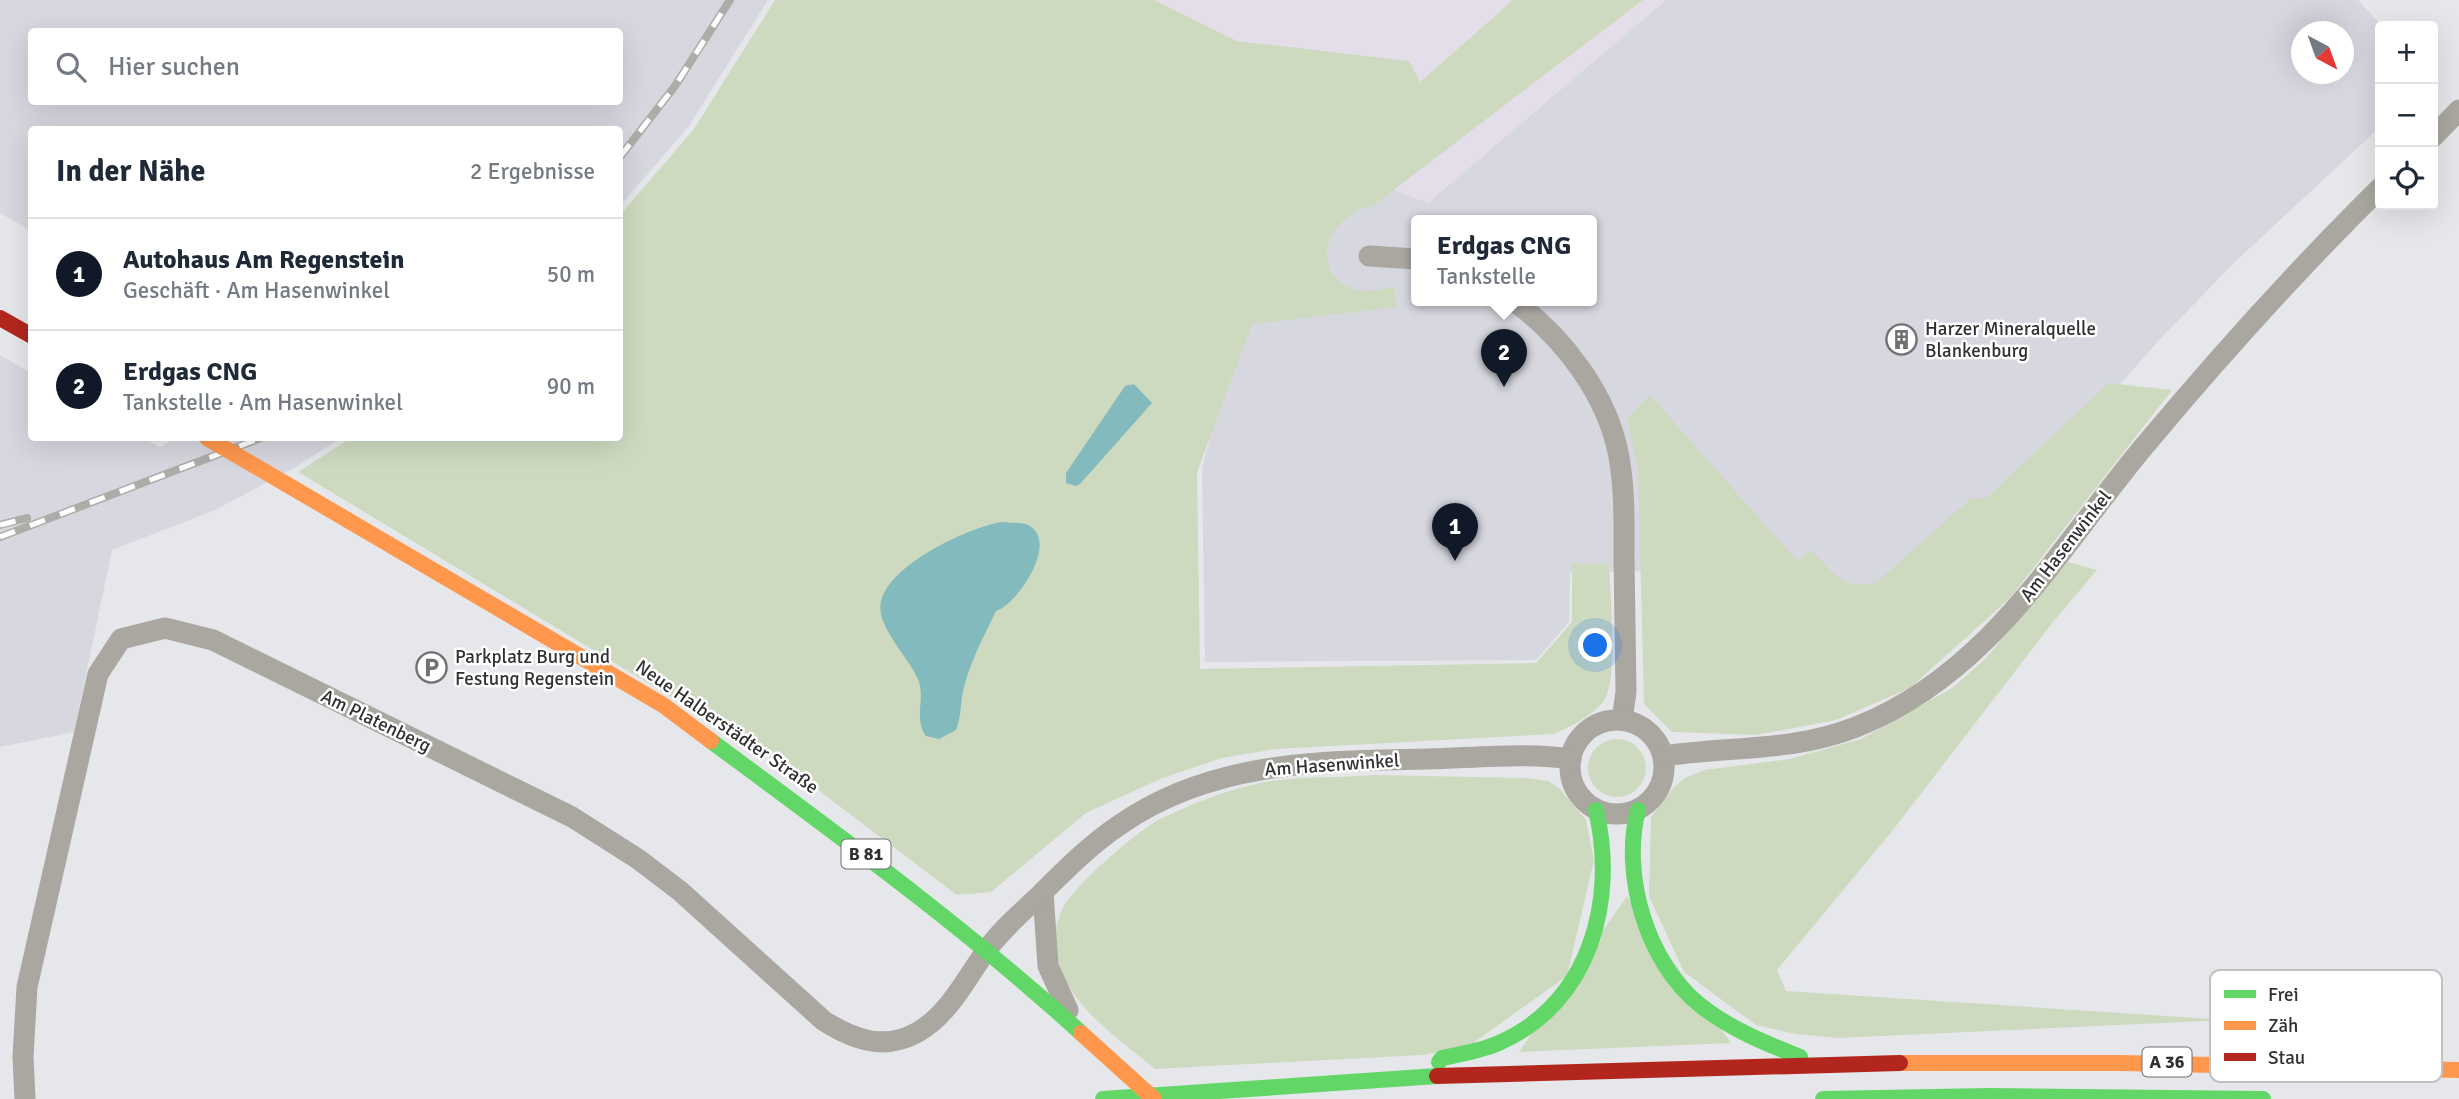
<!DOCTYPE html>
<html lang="de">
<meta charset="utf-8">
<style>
body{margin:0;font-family:Signika,sans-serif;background:#f6f6f7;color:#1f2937}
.controls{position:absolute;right:21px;top:21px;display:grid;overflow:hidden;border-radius:7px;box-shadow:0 7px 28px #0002}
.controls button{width:63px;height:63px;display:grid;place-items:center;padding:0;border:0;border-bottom:2px solid #e0e1e3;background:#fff;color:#1f2937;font:35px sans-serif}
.compass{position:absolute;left:2291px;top:21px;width:63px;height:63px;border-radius:50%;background:#fff;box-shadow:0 7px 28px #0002;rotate:139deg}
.you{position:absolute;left:1596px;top:646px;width:24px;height:24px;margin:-18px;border:5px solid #fff;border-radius:50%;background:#1a73e8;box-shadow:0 0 0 10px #1a73e833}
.badge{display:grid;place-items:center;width:46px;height:46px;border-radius:50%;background:#111827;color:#fff;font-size:23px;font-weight:700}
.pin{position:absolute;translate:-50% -58px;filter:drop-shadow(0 2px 4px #0008)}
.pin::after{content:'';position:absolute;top:37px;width:24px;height:21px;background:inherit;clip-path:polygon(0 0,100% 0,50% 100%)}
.popup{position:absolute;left:1411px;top:215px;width:186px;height:91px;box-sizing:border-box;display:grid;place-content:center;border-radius:7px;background:#fff;filter:drop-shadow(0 2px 5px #0005);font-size:23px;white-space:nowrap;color:#747a83}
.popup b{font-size:26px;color:#1f2937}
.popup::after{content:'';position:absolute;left:50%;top:100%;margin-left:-14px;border:14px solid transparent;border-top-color:#fff}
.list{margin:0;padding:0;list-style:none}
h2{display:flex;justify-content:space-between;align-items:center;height:91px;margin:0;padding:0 28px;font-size:30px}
h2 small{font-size:23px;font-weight:400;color:#747a83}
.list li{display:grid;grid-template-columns:46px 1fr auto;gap:21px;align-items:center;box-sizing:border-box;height:112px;padding:0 28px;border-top:2px solid #e0e1e3}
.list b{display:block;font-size:26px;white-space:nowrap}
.list p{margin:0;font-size:23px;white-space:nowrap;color:#747a83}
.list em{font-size:23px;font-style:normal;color:#747a83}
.icon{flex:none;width:38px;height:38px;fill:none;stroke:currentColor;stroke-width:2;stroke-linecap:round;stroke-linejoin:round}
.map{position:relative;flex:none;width:2459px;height:1099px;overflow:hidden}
.search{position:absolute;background:#fff;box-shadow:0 7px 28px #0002;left:28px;top:28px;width:595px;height:77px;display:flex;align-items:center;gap:18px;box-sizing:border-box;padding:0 24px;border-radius:7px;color:#747a83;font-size:26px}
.panel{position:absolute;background:#fff;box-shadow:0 7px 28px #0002;left:28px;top:126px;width:595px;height:315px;border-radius:7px}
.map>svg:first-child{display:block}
</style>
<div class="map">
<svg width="2459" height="1099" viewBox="0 0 2459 1099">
<rect width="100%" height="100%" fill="#e6e7ea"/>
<g fill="#d6d7df" fill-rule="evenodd">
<path d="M0,0H768L689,126L620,206V130H32L31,231L0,213ZM32,32H620V102H32Z"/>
<path d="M1666,0H2358L2382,26L2380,127L2236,261L2161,338L1977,545L1885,633L1654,571L1570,572L1569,622L1536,660L1205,662L1202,469L1219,402L1317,161L1428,202ZM2302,32H2344V74H2302ZM1416,221H1592V301H1416Z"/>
<polygon points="0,355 31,373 32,438 143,438 160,447 176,438 341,438 294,468 215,510 112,550 74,732 0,747"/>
</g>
<polygon fill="#e4deeb" points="1091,0 1666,0 1428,203 1317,161"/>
<g fill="#cedac0">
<path d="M775,0H1154L1237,41L1409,61L1420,82L1513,0H1643L1375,204C1363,208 1351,213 1342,222C1316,249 1324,285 1362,291C1372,292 1385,288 1394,286L1397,307L1252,324L1197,472L1200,669L1536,663L1572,622V563L1609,564C1610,592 1619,683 1603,702C1590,717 1571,727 1553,734L1276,749L1222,758L1160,779L1086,813L991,892L957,895L789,768L298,472L351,438H620V215L694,129Z"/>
<path d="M2109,383L2172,390L2010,598L1910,688L1836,720L1756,735L1672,732L1644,704L1638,467L1627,419L1650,395L1797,561L1811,550C1833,572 1843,592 1877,582L1970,499L1986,498Z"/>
<polygon points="2068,562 2097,570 2053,622 1893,830 1777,970 1786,991 2227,1020 1838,1038 1796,1034 1756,1025 1684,972 1649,896 1651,817 1673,788 1685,778 1704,770 1790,759 1861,739 1952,688 1985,659"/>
<circle cx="1617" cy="768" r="29"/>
<path d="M1376,775L1525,778L1548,781L1559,788L1586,820L1594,860L1567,976L1469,1046L1422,1055L1155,1069C1117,1037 1063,1003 1055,949C1053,936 1057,920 1063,908C1075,885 1137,831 1160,819C1191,804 1227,790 1260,783C1297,776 1339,778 1376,775Z"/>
<polygon points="1627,896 1731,1043 1519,1052"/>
</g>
<g fill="#83babd">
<polygon points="1134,384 1152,403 1080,484 1076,486 1066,483 1066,473 1125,386"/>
<path d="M1001,522C1009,523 1021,522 1028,525C1060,541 1018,604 996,611C984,636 971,660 964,687C960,701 962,715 956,730L939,739L926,736C913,718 926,699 918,679C908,658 886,636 881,614C872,571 967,528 1001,522Z"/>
</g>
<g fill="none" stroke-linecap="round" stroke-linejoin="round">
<g stroke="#aaa6a0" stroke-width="21">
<polyline points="2433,137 2459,110"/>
<polyline points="1369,256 1416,259"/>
<path d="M1514,301C1563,337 1608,395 1619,457C1625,491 1624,524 1624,558C1625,603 1625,647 1626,692L1622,720"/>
<circle cx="1617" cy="767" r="47"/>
<path d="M1664,756C1729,746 1793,752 1856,727C1987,676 2056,553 2141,450C2217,359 2296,271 2380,188"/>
<polyline points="1043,892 1048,966 1068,1010"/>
<path d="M25,1099L23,1057L27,987L98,674L121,639L165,628L213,640L572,817L638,859L680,891L824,1021C854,1040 885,1051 918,1032C949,1014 966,979 986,951C1001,930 1022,912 1041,894C1066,869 1091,844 1121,824C1212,761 1321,761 1427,759C1472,758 1527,752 1571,759"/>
</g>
<g stroke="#63d668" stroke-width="16">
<path d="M711,741C838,835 965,927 1081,1033"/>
<path d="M1638,810C1621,875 1647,963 1700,1005C1730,1029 1765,1043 1800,1057"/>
<path d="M1439,1062L1442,1058C1461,1054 1481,1051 1499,1043C1591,1002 1617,900 1596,810"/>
<polyline points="1103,1099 1437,1076"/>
<polyline points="1823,1099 1989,1096 2263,1099"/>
</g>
<g stroke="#ff974d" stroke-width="16">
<polyline points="286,484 663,705 711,741"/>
<polyline points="1900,1063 2120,1063 2459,1070"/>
</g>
<g stroke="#b3261e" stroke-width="16">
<polyline points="0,318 32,336"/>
<polyline points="1437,1076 1900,1063"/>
</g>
<defs>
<g id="rail">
<polyline points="620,157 675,86 730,0"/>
<polyline points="0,525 27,518"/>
<polyline points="0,537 261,438"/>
</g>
</defs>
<use href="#rail" stroke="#aeaca9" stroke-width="8"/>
<use href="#rail" stroke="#fff" stroke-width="5" stroke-dasharray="16" stroke-linecap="butt"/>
<g stroke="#ff974d" stroke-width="16">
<polyline points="207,438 286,484"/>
<polyline points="1081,1033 1154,1099"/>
</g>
</g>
<defs>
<symbol id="building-ring" viewBox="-11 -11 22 22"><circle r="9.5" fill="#fff" stroke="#707173" stroke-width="1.5"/><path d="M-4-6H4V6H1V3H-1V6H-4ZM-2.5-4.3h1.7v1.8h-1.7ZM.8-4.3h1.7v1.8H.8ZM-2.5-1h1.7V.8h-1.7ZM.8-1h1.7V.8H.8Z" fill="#707173"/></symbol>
<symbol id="parking-ring" viewBox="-11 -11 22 22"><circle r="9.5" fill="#fff" stroke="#707173" stroke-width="1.5"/><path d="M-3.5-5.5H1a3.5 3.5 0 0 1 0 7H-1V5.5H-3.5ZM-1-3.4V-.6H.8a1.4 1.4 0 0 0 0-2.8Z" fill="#707173"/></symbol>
</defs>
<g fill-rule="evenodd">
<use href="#building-ring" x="1884" y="322" width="35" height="35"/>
<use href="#parking-ring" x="414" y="650" width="35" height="35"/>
</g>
<g text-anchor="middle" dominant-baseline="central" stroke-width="5" stroke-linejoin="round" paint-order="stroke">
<g fill="#fff" stroke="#6f6f70" stroke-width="2">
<rect x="841.5" y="839.5" width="49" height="29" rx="5"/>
<rect x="2142.5" y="1047.5" width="49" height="29" rx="5"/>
</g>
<g font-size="18" font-weight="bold" fill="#313133">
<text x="866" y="854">B 81</text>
<text x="2167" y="1062">A 36</text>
</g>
<g font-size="19" fill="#313133" stroke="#fff" text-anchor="start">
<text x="1925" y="329">Harzer Mineralquelle<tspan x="1925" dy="22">Blankenburg</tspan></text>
<text x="455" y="657">Parkplatz Burg und<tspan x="455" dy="22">Festung Regenstein</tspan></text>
</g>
<g font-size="19" fill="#313133" stroke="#fff">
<text transform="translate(2066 546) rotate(-52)">Am Hasenwinkel</text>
<text transform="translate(376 721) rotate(26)">Am Platenberg</text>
<text transform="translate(727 727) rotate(35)">Neue Halberstädter Straße</text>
<text transform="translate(1332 765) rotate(-4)">Am Hasenwinkel</text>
</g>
</g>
<rect x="2210" y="970" width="232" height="112" rx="10" fill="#fff" stroke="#c1c1c2" stroke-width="2"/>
<rect x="2224" y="990" width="32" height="8" fill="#63d668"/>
<rect x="2224" y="1021" width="32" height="9" fill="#ff974d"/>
<rect x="2224" y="1053" width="32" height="8" fill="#b3261e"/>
<g font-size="19" fill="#313133">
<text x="2268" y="1001">Frei</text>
<text x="2268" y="1032">Zäh</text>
<text x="2268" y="1064">Stau</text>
</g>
</svg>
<div class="controls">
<button>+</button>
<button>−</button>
<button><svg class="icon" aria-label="locate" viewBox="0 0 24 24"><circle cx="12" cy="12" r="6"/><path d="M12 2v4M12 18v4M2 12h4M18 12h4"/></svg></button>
</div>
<svg class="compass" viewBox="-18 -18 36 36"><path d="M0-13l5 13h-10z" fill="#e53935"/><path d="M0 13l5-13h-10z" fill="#747a83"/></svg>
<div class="you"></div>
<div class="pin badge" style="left:1455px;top:561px">1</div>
<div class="pin badge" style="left:1504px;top:387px">2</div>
<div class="popup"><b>Erdgas CNG</b>Tankstelle</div>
<div class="search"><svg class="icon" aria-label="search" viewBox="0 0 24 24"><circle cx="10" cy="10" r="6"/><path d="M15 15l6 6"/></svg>Hier suchen</div>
<section class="panel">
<h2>In der Nähe<small>2 Ergebnisse</small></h2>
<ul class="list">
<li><span class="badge">1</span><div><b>Autohaus Am Regenstein</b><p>Geschäft · Am Hasenwinkel</p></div><em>50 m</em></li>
<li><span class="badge">2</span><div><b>Erdgas CNG</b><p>Tankstelle · Am Hasenwinkel</p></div><em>90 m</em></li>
</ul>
</section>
</div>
